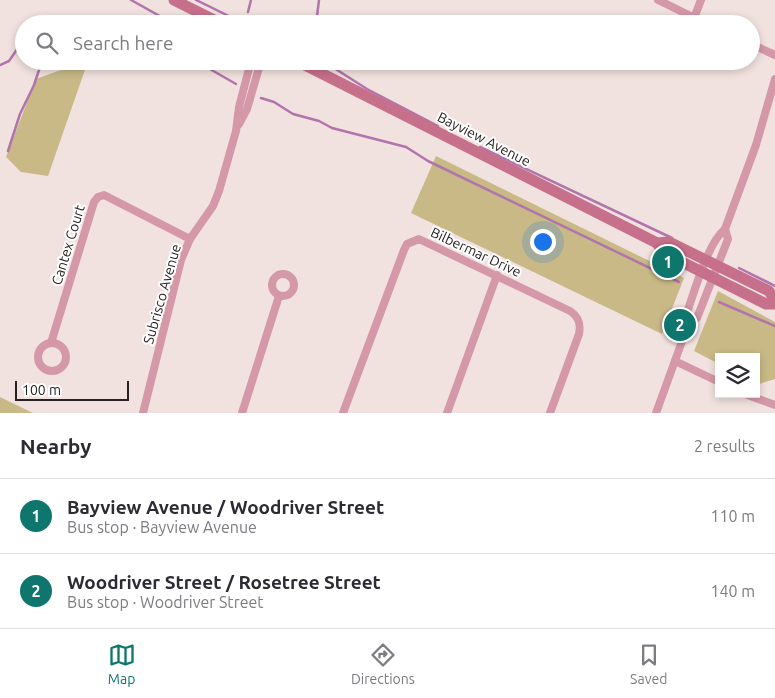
<!DOCTYPE html>
<meta charset="utf-8">
<style>
body{margin:0;font-family:Ubuntu,sans-serif;background:#f7f7f7;color:#2b2b33}
.controls{position:absolute;right:15px;bottom:15px;display:grid;overflow:hidden;border-radius:0px;box-shadow:0 2px 8px #0003}
.controls button{width:45px;height:45px;display:grid;place-items:center;padding:0;border:0;border-bottom:1px solid #e1e1e2;background:#fff;color:#2b2b33;font:25px sans-serif}
.scale{position:absolute;left:15px;bottom:12px;width:114px;box-sizing:border-box;padding-left:5px;border:2px solid #272221;border-top:0;font-size:14px;line-height:18px;white-space:nowrap;color:#272221;-webkit-text-stroke:4px #fff;paint-order:stroke}
.you{position:absolute;left:542px;top:241px;width:18px;height:18px;margin:-12px;border:4px solid #fff;border-radius:50%;background:#1a73e8;box-shadow:0 0 0 8px #1a73e833}
.badge{display:grid;place-items:center;width:32px;height:32px;border-radius:50%;background:#0f766e;color:#fff;font-size:16px;font-weight:700}
.pin{position:absolute;translate:-50% -50%;border:2px solid #fff;box-shadow:0 1px 5px #0006}
.list{margin:0;padding:0;list-style:none}
h2{display:flex;justify-content:space-between;align-items:center;height:65px;margin:0;padding:0 20px;font-size:21px}
h2 small{font-size:16px;font-weight:400;color:#7c7c81}
.list li{display:grid;grid-template-columns:32px 1fr auto;gap:15px;align-items:center;box-sizing:border-box;height:75px;padding:0 20px;border-top:1px solid #e1e1e2}
.list b{display:block;font-size:19px;white-space:nowrap}
.list p{margin:0;font-size:16px;white-space:nowrap;color:#7c7c81}
.list em{font-size:16px;font-style:normal;color:#7c7c81}
.icon{flex:none;width:28px;height:28px;fill:none;stroke:currentColor;stroke-width:2;stroke-linecap:round;stroke-linejoin:round}
.map{position:relative;flex:none;width:775px;height:413px;overflow:hidden}
.search{position:absolute;background:#fff;box-shadow:0 2px 8px #0003;left:15px;right:15px;top:15px;height:55px;display:flex;align-items:center;gap:12px;box-sizing:border-box;padding:0 18px;border-radius:28px;color:#7c7c81;font-size:19px}
.sheet{height:215px;background:#fff}
nav{display:flex;justify-content:space-around;align-items:center;box-sizing:border-box;height:70px;border-top:1px solid #e1e1e2;background:#fff;font-size:14px;color:#7c7c81}
nav a{display:grid;justify-items:center;gap:2px}
nav .on{color:#0f766e}
.map>svg:first-child{display:block}
</style>
<div class="map">
<svg width="775" height="413" viewBox="0 0 775 413">
<rect width="100%" height="100%" fill="#f1e2df"/>
<g fill="#c8b987">
<polygon points="87,64 48,176 21,172 6,157 36,79 58,71"/>
<polygon points="436,156 684,278 662,334 411,213"/>
<polygon points="718,291 775,322 775,379 759,384 756,383 756,357 719,357 719,364 694,351"/>
<polygon points="0,397 33,413 0,413"/>
</g>
<g fill="none" stroke-linecap="round" stroke-linejoin="round">
<g stroke="#b274ac" stroke-width="2.5">
<polyline points="131,0 174,24"/>
<polyline points="196,0 245,24"/>
<polyline points="248,12 251,0"/>
<polyline points="316,24 319,0"/>
<polyline points="196,61 236,84"/>
<polyline points="323,61 367,89 438,126"/>
<polyline points="0,65 9,61 18,48"/>
<polyline points="261,98 274,102 293,114 319,121 332,128 406,147 428,161 679,282"/>
<polyline points="480,147 672,238"/>
<polyline points="8,151 20,114 34,85 42,61"/>
<polyline points="739,268 775,286"/>
<polyline points="719,302 775,326"/>
</g>
<g stroke="#d598a9" stroke-width="8">
<polyline points="658,0 707,24"/>
<polyline points="694,18 701,0"/>
<polyline points="751,44 775,55"/>
<polyline points="239,124 247,109 261,61"/>
<circle cx="283" cy="285" r="11"/>
<polyline points="689,322 697,318 728,239 725,229"/>
<polyline points="51,343 94,202 98,197 104,195 190,239"/>
<circle cx="52" cy="357" r="14"/>
<polyline points="675,361 719,382"/>
<polyline points="745,394 775,405"/>
<polyline points="143,413 181,260 190,239 213,206 219,191 236,131 239,107 251,61"/>
<polyline points="242,413 279,296"/>
<path d="M343,413L404,250L407,244L419,239L570,311C579,317 581,324 579,334L550,413"/>
<polyline points="447,413 497,275"/>
<path d="M656,413L689,322L686,315C695,291 707,244 725,229L756,145L775,79"/>
</g>
<g stroke="#c7708c" stroke-width="11">
<polyline points="174,0 222,24"/>
<polyline points="297,61 657,243 664,253 766,304 775,304"/>
<polyline points="657,243 669,242 769,291 775,301"/>
</g>
</g>
<g text-anchor="middle" dominant-baseline="central" stroke-width="4" stroke-linejoin="round" paint-order="stroke">
<g font-size="14" fill="#272221" stroke="#fff">
<text transform="translate(484 139) rotate(27)">Bayview Avenue</text>
<text transform="translate(68 245) rotate(-73)">Cantex Court</text>
<text transform="translate(476 252) rotate(25)">Bilbermar Drive</text>
<text transform="translate(162 294) rotate(-74)">Subrisco Avenue</text>
</g>
</g>
</svg>
<div class="controls">
<button><svg class="icon" aria-label="layers" viewBox="0 0 24 24"><path d="M12 4l9 5-9 5-9-5zM3 14l9 5 9-5"/></svg></button>
</div>
<div class="scale">100 m</div>
<div class="you"></div>
<div class="pin badge" style="left:668px;top:262px">1</div>
<div class="pin badge" style="left:680px;top:325px">2</div>
<div class="search"><svg class="icon" aria-label="search" viewBox="0 0 24 24"><circle cx="10" cy="10" r="6"/><path d="M15 15l6 6"/></svg>Search here</div>
</div>
<section class="sheet">
<h2>Nearby<small>2 results</small></h2>
<ul class="list">
<li><span class="badge">1</span><div><b>Bayview Avenue / Woodriver Street</b><p>Bus stop · Bayview Avenue</p></div><em>110 m</em></li>
<li><span class="badge">2</span><div><b>Woodriver Street / Rosetree Street</b><p>Bus stop · Woodriver Street</p></div><em>140 m</em></li>
</ul>
</section>
<nav>
<a class="on"><svg class="icon" aria-label="map" viewBox="0 0 24 24"><path d="M3 6l6-2 6 2 6-2v14l-6 2-6-2-6 2zM9 4v14M15 6v14"/></svg>Map</a>
<a><svg class="icon" aria-label="directions" viewBox="0 0 24 24"><path d="M12 3l9 9-9 9-9-9zM9 14v-3h6M13 9l2 2-2 2"/></svg>Directions</a>
<a><svg class="icon" aria-label="saved" viewBox="0 0 24 24"><path d="M7 4h10v16l-5-4-5 4z"/></svg>Saved</a>
</nav>
